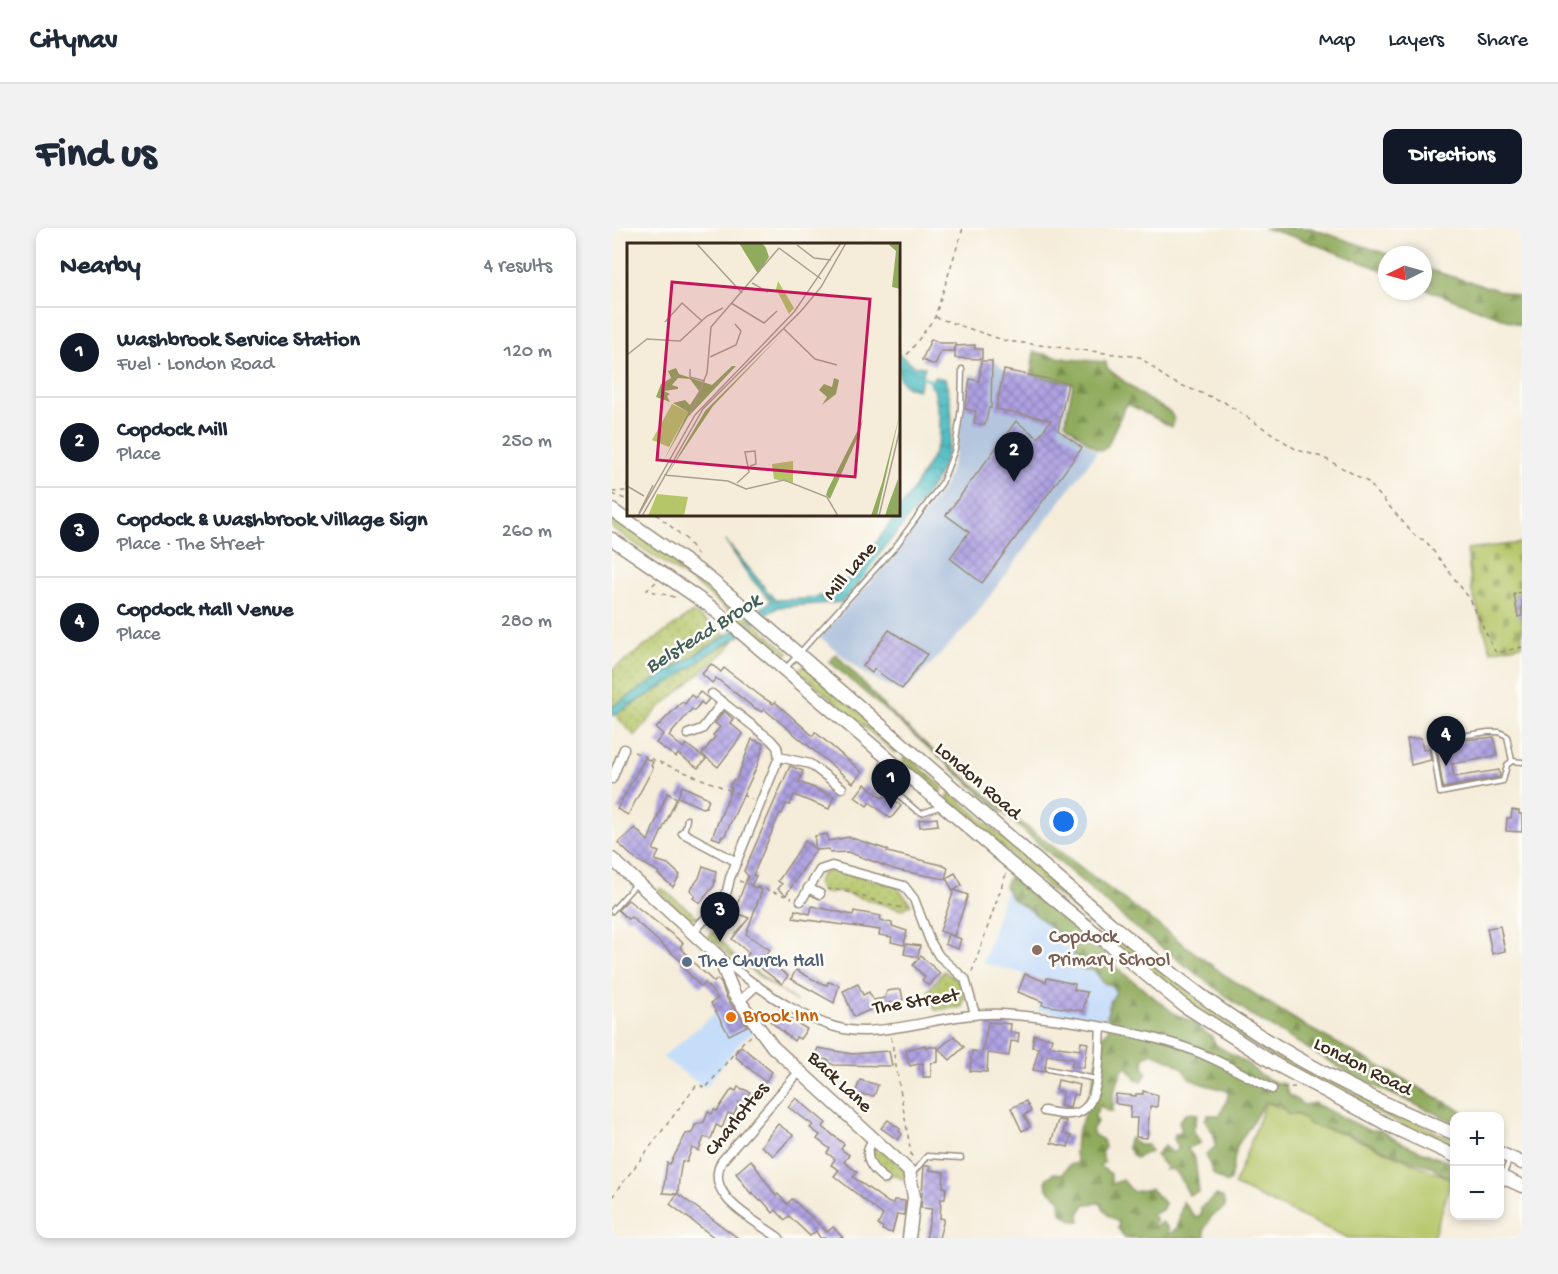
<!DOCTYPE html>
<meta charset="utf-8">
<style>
body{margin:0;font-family:"Gochi Hand",sans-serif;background:#f2f2f3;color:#1f2937}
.controls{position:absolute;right:18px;bottom:18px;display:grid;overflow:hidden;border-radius:12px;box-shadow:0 3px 9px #0003}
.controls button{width:54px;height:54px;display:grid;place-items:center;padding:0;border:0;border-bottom:2px solid #e0e1e3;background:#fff;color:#1f2937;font:30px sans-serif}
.compass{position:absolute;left:766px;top:18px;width:54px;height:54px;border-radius:50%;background:#fff;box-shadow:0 3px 9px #0003;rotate:265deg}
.you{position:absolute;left:452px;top:594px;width:21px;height:21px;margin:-15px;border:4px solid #fff;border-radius:50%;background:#1a73e8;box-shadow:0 0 0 9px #1a73e833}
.badge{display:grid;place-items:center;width:39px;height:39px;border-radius:50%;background:#111827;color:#fff;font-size:20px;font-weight:700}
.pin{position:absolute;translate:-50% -50px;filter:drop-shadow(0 2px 3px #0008)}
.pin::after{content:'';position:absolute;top:32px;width:21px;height:18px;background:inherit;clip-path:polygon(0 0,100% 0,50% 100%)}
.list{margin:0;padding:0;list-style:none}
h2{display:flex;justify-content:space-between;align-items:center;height:78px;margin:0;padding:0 24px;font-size:26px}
h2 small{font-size:20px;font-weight:400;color:#747a83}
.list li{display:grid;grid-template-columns:39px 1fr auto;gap:18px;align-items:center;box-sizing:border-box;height:90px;padding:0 24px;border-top:2px solid #e0e1e3}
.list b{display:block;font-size:22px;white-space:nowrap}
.list p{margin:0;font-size:20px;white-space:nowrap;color:#747a83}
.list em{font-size:20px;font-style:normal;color:#747a83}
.map{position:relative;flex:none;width:910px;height:1010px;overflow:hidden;border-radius:12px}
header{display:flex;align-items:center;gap:36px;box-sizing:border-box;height:84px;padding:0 30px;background:#fff;border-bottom:2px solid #e0e1e3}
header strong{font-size:28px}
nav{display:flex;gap:33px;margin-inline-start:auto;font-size:21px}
.intro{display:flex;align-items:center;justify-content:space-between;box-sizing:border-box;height:144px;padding:0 36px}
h1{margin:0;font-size:42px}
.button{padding:15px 27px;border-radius:12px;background:#111827;color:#fff;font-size:21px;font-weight:700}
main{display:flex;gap:36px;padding:0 36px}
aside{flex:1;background:#fff;border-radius:12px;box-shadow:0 3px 9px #0003}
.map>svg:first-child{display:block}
</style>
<header>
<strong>Citynav</strong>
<nav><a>Map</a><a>Layers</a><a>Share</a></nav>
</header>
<div class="intro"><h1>Find us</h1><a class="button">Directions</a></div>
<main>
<aside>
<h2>Nearby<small>4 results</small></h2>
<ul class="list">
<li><span class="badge">1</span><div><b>Washbrook Service Station</b><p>Fuel · London Road</p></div><em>120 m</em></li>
<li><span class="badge">2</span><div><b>Copdock Mill</b><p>Place</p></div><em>250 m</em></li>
<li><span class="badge">3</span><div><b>Copdock &amp; Washbrook Village Sign</b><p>Place · The Street</p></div><em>260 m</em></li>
<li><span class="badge">4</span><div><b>Copdock Hall Venue</b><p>Place</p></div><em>280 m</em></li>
</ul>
</aside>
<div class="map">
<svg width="910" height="1010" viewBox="0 0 910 1010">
<defs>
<pattern id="forest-firs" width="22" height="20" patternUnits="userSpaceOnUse" patternTransform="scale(1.5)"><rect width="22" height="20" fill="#90ab5d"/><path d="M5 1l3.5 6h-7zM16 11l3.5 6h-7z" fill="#778b4c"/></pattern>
<pattern id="cemetery-stones" width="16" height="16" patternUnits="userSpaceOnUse" patternTransform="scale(1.5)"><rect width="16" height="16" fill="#b5c669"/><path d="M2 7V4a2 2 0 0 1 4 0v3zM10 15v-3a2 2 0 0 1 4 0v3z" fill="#94a156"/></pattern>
<pattern id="park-dots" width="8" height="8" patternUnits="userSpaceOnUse" patternTransform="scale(1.5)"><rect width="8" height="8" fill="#b5c669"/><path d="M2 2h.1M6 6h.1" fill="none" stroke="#94a156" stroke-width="1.8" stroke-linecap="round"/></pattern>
<pattern id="water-waves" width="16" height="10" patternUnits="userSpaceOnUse" patternTransform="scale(1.5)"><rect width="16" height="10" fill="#4cbbc2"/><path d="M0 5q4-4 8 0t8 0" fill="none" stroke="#40989d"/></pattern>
<pattern id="building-cross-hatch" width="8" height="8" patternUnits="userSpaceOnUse" patternTransform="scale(1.5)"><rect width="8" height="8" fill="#aea1e3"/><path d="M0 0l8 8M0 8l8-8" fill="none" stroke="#8f83b7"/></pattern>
</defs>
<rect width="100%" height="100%" fill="#fdfcf7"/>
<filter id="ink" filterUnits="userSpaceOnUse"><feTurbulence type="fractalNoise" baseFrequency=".0167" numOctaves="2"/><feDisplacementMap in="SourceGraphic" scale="12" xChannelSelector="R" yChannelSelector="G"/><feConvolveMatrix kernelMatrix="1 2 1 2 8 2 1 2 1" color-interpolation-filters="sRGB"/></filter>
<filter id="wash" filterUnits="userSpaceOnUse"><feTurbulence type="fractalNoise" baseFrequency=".008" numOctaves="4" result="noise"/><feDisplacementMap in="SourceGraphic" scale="24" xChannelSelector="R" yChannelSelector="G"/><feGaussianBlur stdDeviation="1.35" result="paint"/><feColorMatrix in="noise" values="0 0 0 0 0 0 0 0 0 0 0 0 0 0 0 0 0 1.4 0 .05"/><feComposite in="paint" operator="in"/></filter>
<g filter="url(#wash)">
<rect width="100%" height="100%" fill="#f5edda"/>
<g fill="#c6ddf9">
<polygon points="397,652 503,748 512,796 426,782 431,751 371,735"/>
<polygon points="122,770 142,804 129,813 93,860 50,829"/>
</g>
<polygon fill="#b4c6de" points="378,129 393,142 457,154 450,196 485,224 356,397 291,465 251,445 208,409 283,327 333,257 343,226 358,146 369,148 380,133"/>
<g fill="#b5c669" stroke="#787844" stroke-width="1.5">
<polygon points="0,290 92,352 177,425 172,429 85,357 0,300"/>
<polygon points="192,437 288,520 283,525 186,442"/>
<polygon points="295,528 331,560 328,565 291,532"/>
<path d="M339,565L488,694L603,784L764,877L842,912V921C759,883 674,842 598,789C505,723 421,645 335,570Z"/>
<polygon points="49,660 87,690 76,690 46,663"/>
<polygon points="101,703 121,727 185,774 118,728 97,709"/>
<polygon points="654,874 840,951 821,1010 736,1010 622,957"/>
</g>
<g fill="url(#forest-firs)" stroke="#666a3e" stroke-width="1.5">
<polygon points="652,0 698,0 778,27 775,27 775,44 689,11"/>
<polygon points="811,40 910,69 910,98 811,60"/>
<polygon points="422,124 456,131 494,134 495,140 535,171 558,184 562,191 560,199 516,176 512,180 496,217 491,222 484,221 453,195 461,156 419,147"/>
<polygon points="224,426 273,479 327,528 403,590 614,748 695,799 859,888 843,888 842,894 749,852 639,787 521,698 218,434"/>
<path d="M397,649L434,670L445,683L461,694L490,722L500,736L563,786L580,794L600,809L604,817L636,836L647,846L662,854L673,856L676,866L692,877L702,875L756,902H769C781,914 824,929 842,936V955L821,939L778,925L736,906L698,897L686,885L676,887L669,877L653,874L625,918L618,953L614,955L601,946L594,926L603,919L602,906L593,892L596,887H608L616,869V863L590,856L577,850L571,841L560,833L540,825L532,829L531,838L535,846L530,853L524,852L516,839L511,841L501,866V883H495L488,877L483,887L485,894L480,902L482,907L491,912L493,919L489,925L493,934L487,938L499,946V956L511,952L521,964L539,961L553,976L550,982L539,987L544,991L541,1000L550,994L556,1000V1007L565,1000L571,974L583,989L589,987V979L605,967L611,970L613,979L599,989L592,1002L593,1010H513L506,1000L507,995L496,987L488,975L473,976L467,986L468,993H462L449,985L448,971L435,961L434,951L442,945L450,946L457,937L466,935L463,926L464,909L475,880L491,807L497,802C493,791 496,773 504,765L500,757L492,755L482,742L469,741L454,712L417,681L400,671L393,658Z"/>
<polygon points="575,885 586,886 581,903 589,915 575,920 583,931 587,964 577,967 568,949 560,941 553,942 554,939 544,927 553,917 561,925 567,920 562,911 563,906 570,903 567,893"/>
<polygon points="518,910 527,917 536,917 539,923 523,930 515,919"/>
</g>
<polygon fill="url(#cemetery-stones)" stroke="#787844" stroke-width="1.5" points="910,315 910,417 879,423 860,364 855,321"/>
<g fill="url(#park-dots)" stroke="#787844" stroke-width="1.5">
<polygon points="81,384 114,407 0,479 0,442"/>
<polygon points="123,412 115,422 46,481 23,508 3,487 67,449 96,426"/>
<polygon points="221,641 284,658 299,676 290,682 229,664 211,665 205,655 210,646"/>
<polygon points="332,743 344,751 353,763 350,779 323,782 316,763"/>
<polygon points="267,920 292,941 295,953 280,946 275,951 259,932 260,924"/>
</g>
<g fill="url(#water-waves)" stroke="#447270" stroke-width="1.5">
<polygon points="286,125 302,138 313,139 306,162 294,158 287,150"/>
<path d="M322,149L333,151C357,229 315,266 270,323C257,339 246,361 230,374L166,379L143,394L137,389L159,373L137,348L114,313L163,372C180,371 202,372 218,365C239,357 319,240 326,215C331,197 325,179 322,161L318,157Z"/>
<polygon points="135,394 141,400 96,426 67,449 0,488 0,479"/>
</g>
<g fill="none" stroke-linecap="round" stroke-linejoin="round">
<g stroke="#4cbbc2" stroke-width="3">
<polyline points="307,148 324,155"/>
<polyline points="246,355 265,328"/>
</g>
</g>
<g id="blocks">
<g fill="url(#building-cross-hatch)">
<polygon points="319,111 328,115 343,115 343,123 329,123 323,137 310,132"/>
<polygon points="363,117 363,121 370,121 370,131 343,130 343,118"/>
<polygon points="369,133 380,133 379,180 377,180 373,197 362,195 364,183 353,181 358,151 367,153"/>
<polygon points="392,142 456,155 446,202 470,220 370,355 338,330 357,304 334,287 404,193 426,210 439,192 384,181"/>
<polygon points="910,364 910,388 906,389 902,366"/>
<polygon points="277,402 315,426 290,461 262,441 260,445 251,438"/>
<polygon points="99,436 109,444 112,440 150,469 161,476 163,474 201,508 203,504 250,544 241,555 152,481 150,484 141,479 104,450 100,455 90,446"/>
<polygon points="88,464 97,471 92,477 89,474 82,483 80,481 57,508 71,520 74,516 94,531 86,540 66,526 64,529 44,515 51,506 44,500 70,474 73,476 79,467 83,470"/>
<polygon points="112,483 121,491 118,495 131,506 106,539 90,526 103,509 101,507 108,499 103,495"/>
<polygon points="882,509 885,528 840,536 842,549 887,542 888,549 831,560 825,519 843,513"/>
<polygon points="809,510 811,522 817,521 819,532 799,537 795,511"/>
<polygon points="140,511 152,516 145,538 112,609 110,608 108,612 100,609 120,560 117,559 121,552 124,553"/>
<polygon points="33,530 41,534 39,538 41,540 16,587 5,581"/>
<polygon points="178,538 191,543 187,554 222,568 217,581 182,567 178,577 174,576 170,586 168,585 141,647 144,648 139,658 150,662 134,706 158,722 152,730 176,748 170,756 134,729 137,725 120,711 137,690 122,684 136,648 132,643"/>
<polygon points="253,556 270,570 276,567 289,578 281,588 278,590 258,574 255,578 243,569"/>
<polygon points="70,558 94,569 97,572 94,579 90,580 66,569"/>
<polygon points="55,565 65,570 41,622 47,624 43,632 56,636 68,647 61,659 46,646 47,644 23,631 6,615 23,600 36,613"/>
<polygon points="900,582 907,583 907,586 910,586 910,604 894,603 895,590 899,590"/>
<polygon points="325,590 326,597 308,599 307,592"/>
<polygon points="215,606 216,613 237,609 276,622 275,624 330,637 336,640 333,651 284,642 236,624 218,625 217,621 204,622 174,667 166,661 170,656 166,653 193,613 203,621 203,608"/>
<polygon points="91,638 104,643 102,658 88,675 81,670 83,667 78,662 87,650"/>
<polygon points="343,645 350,657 341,663 334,650"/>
<polygon points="342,662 356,667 342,708 328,703"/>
<polygon points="16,672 71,715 68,719 82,735 102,754 105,751 109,755 115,771 135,798 117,807 99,775 106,770 93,755 89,759 69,737 71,735 19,689 16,691 6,682"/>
<polygon points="200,678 241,687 242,683 269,688 268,692 280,695 280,698 295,703 292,717 279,714 280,709 267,707 268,702 181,690 183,682 198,686"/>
<polygon points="888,698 893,723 880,726 875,700"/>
<polygon points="336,706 349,711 346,721 333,716"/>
<polygon points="294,716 308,718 306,729 292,726"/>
<polygon points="309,728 328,745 317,758 310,752 313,749 301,737"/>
<polygon points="184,742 208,755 215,757 216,754 227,757 222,775 179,751"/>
<polygon points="413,746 434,754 435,750 463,756 462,762 475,764 471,783 430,777 431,774 406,764"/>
<polygon points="246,756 251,767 257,764 261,772 273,770 275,763 289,761 291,772 276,775 276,778 262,780 242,789 231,763"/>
<polygon points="165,783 195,801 188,811 184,809 182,813 158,793"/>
<polygon points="376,794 399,796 398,804 407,805 406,814 399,813 397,828 376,825 375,844 358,843 360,823 370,824 371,821"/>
<polygon points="422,807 440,810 438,818 468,822 469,814 476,815 472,840 459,838 461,831 435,827 432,844 421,842 427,820 420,819"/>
<polygon points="342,808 352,819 338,832 327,821"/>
<polygon points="313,817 313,819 326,819 326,834 319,835 319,849 311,849 311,835 298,838 296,834 294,822"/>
<polygon points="129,818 160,844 153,854 124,829 123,825"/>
<polygon points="206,820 240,826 277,823 280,838 222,837 217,835 217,832 202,830"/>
<polygon points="248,852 266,857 262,868 243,866"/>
<polygon points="446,852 468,857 466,867 461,866 458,880 448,878 451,864 444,862"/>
<polygon points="126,859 138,864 133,877 127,874 122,887 116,885 110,900 104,897 99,911 92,909 87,923 80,920 75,934 70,933 67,951 66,966 126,1010 103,1010 58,976 65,966 51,965 55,935 58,936 74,906 80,905 83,897 92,894 96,884 100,886 102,882 105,883 120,861 124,863"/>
<polygon points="531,863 546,867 545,879 538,878 535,910 524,909 525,890 518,890 519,878 505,876 503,874 504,866 524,868 524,866 531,866"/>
<polygon points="184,870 214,895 211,899 232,916 229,921 237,927 232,934 245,944 241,949 277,975 281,975 282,972 293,973 292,987 285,986 280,1005 270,1002 271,999 266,997 271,987 222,948 227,942 219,937 223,931 215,925 218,921 205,911 208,907 198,900 201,897 176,879"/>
<polygon points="414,873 419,883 412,887 418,899 410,903 399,880"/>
<polygon points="276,892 288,901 287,903 290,906 286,912 269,900"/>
<polygon points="446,892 454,893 451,906 459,908 456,919 439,915"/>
<polygon points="166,896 181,907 162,928 149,918"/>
<polygon points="139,932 164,968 166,966 175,976 180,971 215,1004 221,999 231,1010 208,1010 204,1003 198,1008 177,988 173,992 164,982 161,985 150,972 148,973 140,964 139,966 124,945"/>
<polygon points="312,938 318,938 318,942 332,944 331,959 334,959 333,971 329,971 328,990 332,991 327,1010 314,1010 320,981 309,980"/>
</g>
</g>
</g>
<g filter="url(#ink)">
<use href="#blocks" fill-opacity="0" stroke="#988c7c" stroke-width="1.5"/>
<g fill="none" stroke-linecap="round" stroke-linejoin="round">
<defs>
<g id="lane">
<polyline points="174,440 284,318 330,255 343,221 349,180 350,141"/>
<polygon points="876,504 887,504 895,508 900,533 895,537 891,553 828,565 820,514 823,512"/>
<polyline points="272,529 268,545 270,553 305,583 310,585 327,579"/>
<polyline points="900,533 910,534"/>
<polyline points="72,605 75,591"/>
<polyline points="0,683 23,657"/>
<polyline points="436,841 484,851"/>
<polyline points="300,946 315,928 349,930"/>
<polyline points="891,948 897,933"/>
</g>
<g id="street">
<polyline points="76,506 90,501 111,474"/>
<polyline points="167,529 198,536 230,560"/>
<polyline points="0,551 12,521"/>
<polyline points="71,605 125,634"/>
<polyline points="196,660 208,666"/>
<polyline points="189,673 208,642 220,638 292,658 302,671 318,713 327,728 353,751 363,786"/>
<polyline points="81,704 106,677 115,663 118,650 167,529 165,519 159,512 100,466"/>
<path d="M110,731C147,761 205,805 254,803C300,801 343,784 390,786C445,790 503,799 556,814C593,824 627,844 660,861"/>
<polyline points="127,774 145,757"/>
<path d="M432,883C443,885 454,888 465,885C490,878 487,821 489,800"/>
<path d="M261,912C249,928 260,942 273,951"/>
<path d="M167,1010C145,993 90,968 110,933L187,844"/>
</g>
<g id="secondary">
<path d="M0,282L93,347L132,379L499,696C541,730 583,765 629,795C695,840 769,875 843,906"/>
<polyline points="0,311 99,379 398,635 571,777 663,836 778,898 843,928"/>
<polyline points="0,631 107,729 122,766 161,819 297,943 302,969 297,1010"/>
<polyline points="888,925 910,935"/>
<polyline points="888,948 910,958"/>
</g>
</defs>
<use href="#lane" stroke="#988c7c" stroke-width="7"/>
<use href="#street" stroke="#988c7c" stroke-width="11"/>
<use href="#secondary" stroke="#988c7c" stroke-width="15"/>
<g stroke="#988c7c" stroke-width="1.5" stroke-dasharray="4.5 4.5" stroke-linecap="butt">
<polyline points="0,9 1,0"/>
<polyline points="323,89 394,113 528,129 556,152 612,174 685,222 710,229 756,254 805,310 813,312 858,371 882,422 885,425 910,419"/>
<polyline points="286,123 296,126 323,89 351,0"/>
<polyline points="0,264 14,263 16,255"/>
<polyline points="0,266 16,272"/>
<polyline points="44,286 74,311 88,330"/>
<polyline points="44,354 35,362 66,370"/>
<polyline points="22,524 140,571"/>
<polyline points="127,653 180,670"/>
<path d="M215,661C241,661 268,678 294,680"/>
<polyline points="360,744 394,646"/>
<polyline points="279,809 300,931"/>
<polyline points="670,860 683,859"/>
<polyline points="0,969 84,858 88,857 93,861 131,814 139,808"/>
</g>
<use href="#lane" stroke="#fff" stroke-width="4"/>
<use href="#street" stroke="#fff" stroke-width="8"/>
<use href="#secondary" stroke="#fff" stroke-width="12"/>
</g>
</g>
<circle fill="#8d6e63" stroke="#fdfcf7" stroke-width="2" cx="425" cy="722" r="6"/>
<circle fill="#5c6f8a" stroke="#fdfcf7" stroke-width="2" cx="75" cy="734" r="6"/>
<circle fill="#e8710a" stroke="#fdfcf7" stroke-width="2" cx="119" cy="789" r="6"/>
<g text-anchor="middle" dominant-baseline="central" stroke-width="5" stroke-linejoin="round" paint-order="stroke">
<g font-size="20" fill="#3b2a1e" stroke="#fdfcf7">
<text transform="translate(239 344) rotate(-49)">Mill Lane</text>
<text transform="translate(365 554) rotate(41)">London Road</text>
<text transform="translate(304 775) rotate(-9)">The Street</text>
<text transform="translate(750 840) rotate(27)">London Road</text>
<text transform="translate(227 855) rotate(43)">Back Lane</text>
<text transform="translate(126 892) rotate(-51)">Charlottes</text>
</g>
<g font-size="20" fill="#785e54" stroke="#fdfcf7" text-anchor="start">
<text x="437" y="710">Copdock<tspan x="437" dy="23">Primary School</tspan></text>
</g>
<g font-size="20" fill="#4e5e75" stroke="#fdfcf7" text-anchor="start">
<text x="87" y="734">The Church Hall</text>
</g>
<g font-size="20" fill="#c56008" stroke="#fdfcf7" text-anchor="start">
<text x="131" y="789">Brook Inn</text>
</g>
<g font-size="21" font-style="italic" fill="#415d57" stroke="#fdfcf7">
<text transform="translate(92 407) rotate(-32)">Belstead Brook</text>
</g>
</g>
<g transform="translate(15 15)">
<rect width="273" height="273" fill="#f5edda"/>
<path d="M45,161L61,169L42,204L25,197Z" fill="#b5c669"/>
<path d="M112,0H135L139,5L142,14L131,31ZM260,0H271L273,46L265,44L269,8ZM155,91L86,163L40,232L78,168ZM105,123H109L61,174L37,217L61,169L46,160L58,157L63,162L72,148L63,136L51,135L45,142L51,144V146L37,148L43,151L40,153L43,159L29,154L34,141L44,135L41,128L49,125L52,131L85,142ZM207,135L212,137L209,151L195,162L200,154L192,147L197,141L205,144ZM273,170L250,273H244L255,240ZM236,177L231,194L203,256L199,252L201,246ZM271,236L272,273H258L261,263Z" fill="#90ab5d"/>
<path d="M166,218V240L147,236L145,221Z" fill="#b5c669"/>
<path d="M151,38L167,65L162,71L149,46ZM30,251L61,254L57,273H21Z" fill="#b5c669"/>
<path fill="none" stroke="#ab9f8f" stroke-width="1.5" d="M69,0L115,50M170,2L187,15L204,17M152,5L194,36M125,40L141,49M104,60L137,80L150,68M38,79L55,60L75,78M156,85L188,116L210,122M0,112L20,96L53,98L80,73L96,65M83,114L109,102L114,88L108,81M63,126V134L78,138M63,171L80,130L84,84L152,5M37,232L101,238L119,246L157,237L200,254L211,273M110,240L122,229L118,209L128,208L129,221L123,223M0,243L17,253M12,270L26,242M11,273L68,172L167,69L214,0M15,273L76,166L174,68L194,44L219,0M252,273L273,186"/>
<path fill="#c2185b" fill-opacity="0.15" stroke="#c2185b" stroke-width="3" d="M45,39L243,56L228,234L30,217Z"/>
<rect width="273" height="273" fill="none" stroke="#3b2a1e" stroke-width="3"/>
</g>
</svg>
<div class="controls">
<button>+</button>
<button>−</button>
</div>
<svg class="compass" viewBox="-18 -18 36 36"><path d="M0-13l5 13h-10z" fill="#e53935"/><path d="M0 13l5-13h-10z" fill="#747a83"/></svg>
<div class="you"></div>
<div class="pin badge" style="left:279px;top:581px">1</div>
<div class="pin badge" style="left:402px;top:254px">2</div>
<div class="pin badge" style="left:108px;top:714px">3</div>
<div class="pin badge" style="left:834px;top:538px">4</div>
</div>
</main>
